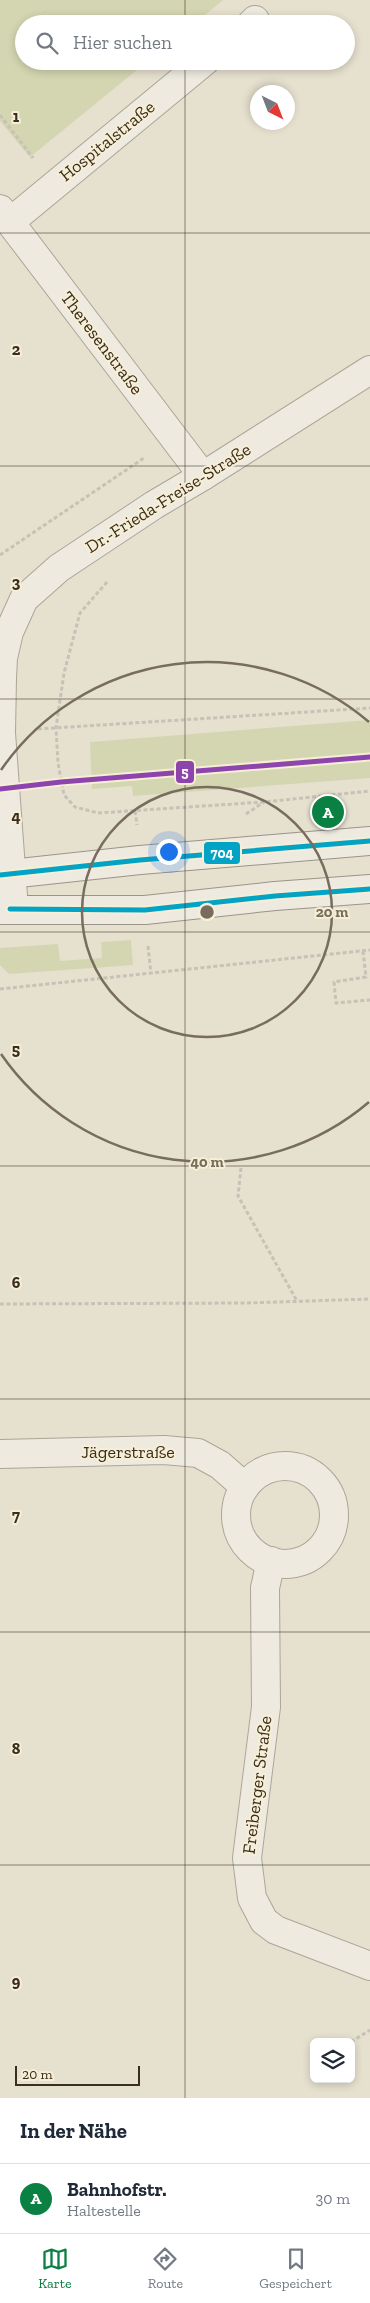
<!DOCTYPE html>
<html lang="de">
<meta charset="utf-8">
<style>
body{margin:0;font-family:"Zilla Slab",serif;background:#f6f6f7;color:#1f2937}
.controls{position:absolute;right:15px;bottom:15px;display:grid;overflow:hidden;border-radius:8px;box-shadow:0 2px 8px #0003}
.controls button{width:45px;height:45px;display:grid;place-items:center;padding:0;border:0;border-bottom:1px solid #e0e1e3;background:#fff;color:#1f2937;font:25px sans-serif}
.compass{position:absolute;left:250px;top:85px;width:45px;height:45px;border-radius:50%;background:#fff;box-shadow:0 2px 8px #0003;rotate:138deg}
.scale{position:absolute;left:15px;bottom:12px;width:125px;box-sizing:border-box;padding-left:5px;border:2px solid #3b2d1f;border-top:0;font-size:14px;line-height:18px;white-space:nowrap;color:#3b2d1f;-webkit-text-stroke:4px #f6eed5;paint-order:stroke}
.you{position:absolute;left:168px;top:851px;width:18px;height:18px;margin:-12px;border:4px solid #fff;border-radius:50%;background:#1a73e8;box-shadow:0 0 0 8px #1a73e833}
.badge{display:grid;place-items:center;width:32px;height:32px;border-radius:50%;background:#0b8043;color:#fff;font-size:16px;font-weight:700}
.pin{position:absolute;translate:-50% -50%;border:2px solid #fff;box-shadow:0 1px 5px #0006}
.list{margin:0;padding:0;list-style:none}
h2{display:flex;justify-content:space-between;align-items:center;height:65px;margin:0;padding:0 20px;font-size:21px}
h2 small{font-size:16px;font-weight:400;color:#747a83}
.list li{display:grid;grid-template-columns:32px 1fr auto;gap:15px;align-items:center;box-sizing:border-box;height:70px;padding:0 20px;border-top:1px solid #e0e1e3}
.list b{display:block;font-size:19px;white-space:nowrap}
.list p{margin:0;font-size:16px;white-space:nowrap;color:#747a83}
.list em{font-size:16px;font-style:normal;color:#747a83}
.icon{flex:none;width:28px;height:28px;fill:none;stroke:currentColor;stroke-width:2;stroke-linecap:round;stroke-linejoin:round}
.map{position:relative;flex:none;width:370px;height:2098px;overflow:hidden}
.search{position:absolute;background:#fff;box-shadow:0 2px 8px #0003;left:15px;right:15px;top:15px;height:55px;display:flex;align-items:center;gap:12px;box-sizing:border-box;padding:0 18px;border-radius:28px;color:#747a83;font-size:19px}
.sheet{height:135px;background:#fff}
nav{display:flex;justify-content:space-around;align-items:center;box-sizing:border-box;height:70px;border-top:1px solid #e0e1e3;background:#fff;font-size:14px;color:#747a83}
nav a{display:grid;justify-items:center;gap:2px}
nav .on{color:#0b8043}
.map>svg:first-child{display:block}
</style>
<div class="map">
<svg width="370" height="2098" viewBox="0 0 370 2098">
<rect width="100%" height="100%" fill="#e6e0cf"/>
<g fill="#d4d6b1">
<polygon points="0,0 223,0 194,24 24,24 24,61 148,61 30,157 0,121"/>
<polygon points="370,720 370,778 133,796 132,786 92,789 90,742"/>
<polygon points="131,940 133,965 9,974 0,965 0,948 58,944 60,961 102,958 101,942"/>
</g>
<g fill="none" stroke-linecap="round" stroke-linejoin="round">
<defs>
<g id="minor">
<polyline points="251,24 255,20"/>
<polyline points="0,209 203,476"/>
<polyline points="10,222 205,61"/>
<polyline points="14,909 1,733 2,678 3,658 9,632 24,599 59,568 154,505 203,476 370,370"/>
<polyline points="0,1454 164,1450 198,1453 220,1465 245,1487"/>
<circle cx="285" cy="1515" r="49"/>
<polyline points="271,1561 265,1588 266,1707 247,1858 252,1898 264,1921 276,1930 370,1966"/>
</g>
<g id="secondary">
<polyline points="0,875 140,860 370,841"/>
<polyline points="0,910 145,910 275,896 370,889"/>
</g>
</defs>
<use href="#minor" stroke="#aba598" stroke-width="30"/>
<use href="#secondary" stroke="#9b9488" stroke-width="30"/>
<g stroke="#c7c1b7" stroke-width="3" stroke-dasharray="4 2.5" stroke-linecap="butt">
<polyline points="0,115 33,158"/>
<polyline points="0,555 144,458"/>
<polyline points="107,582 80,613 64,673 56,728 58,763 64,795 75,807 98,813 264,802 370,791"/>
<polyline points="38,729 370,708"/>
<polyline points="135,811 137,825"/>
<polyline points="246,814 264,802"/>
<polyline points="148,946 151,974"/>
<polyline points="363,951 366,977 334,982 336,1003 370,1000"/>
<polyline points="0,989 370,950"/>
<polyline points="241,1168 238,1196 297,1301"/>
<polyline points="0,1304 247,1303 370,1299"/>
<polyline points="351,2042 370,2030"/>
</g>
<use href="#minor" stroke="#eeeae0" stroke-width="28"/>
<use href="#secondary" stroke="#eeeae0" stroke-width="28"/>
<defs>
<g id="bus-1">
<polyline points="0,875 140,860 370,841"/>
<polyline points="10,909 145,910 275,896 370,889"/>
</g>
</defs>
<use href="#bus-1" stroke="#f6eed5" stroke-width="9"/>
<use href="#bus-1" stroke="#03a3c5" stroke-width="5"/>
<defs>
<polyline id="tram-1" points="0,789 61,782 370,757"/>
</defs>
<use href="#tram-1" stroke="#f6eed5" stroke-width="9"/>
<use href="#tram-1" stroke="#8e44ad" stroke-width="5"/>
</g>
<path fill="none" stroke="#3b2d1f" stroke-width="1" stroke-opacity="0.55" d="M185,0V24M185,61V2098M0,233H370M0,466H370M0,699H370M0,932H370M0,1166H370M0,1399H370M0,1632H370M0,1865H370"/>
<g fill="none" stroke="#776c5d" stroke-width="2.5">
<circle cx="207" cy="912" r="125"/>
<path d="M369 1102A250 250 0 0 1 1 1054M1 770A250 250 0 0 1 369 722"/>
</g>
<g text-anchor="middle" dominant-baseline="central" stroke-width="4" stroke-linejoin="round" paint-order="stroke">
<g font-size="18" fill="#3b2d1f" stroke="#f6eed5">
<text transform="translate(107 141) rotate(-39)">Hospitalstraße</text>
<text transform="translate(102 343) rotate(53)">Theresenstraße</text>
<text transform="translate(168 498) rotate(-32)">Dr.-Frieda-Freise-Straße</text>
<text x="128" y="1452">Jägerstraße</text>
<text transform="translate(257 1785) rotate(-83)">Freiberger Straße</text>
</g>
</g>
<g font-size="16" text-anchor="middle" font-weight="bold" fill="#3b2d1f" stroke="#f6eed5" stroke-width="4" stroke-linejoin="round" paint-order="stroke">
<text x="16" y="122">1</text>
<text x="16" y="355">2</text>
<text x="16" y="588">3</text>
<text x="16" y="822">4</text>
<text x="16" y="1055">5</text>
<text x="16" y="1288">6</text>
<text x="16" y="1521">7</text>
<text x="16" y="1754">8</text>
<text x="16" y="1987">9</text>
</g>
<circle cx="207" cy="912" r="8" fill="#776c5d" stroke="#f6eed5" stroke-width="2.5"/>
<g font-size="15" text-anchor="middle" font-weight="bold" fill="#776c5d" stroke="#f6eed5" stroke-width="4" stroke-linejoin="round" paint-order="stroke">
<text x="332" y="917">20 m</text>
<text x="207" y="1167">40 m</text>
</g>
<g stroke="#f6eed5" stroke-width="2">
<rect x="175" y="760" width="20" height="24" rx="5" fill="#8e44ad"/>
<rect x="203" y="841" width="38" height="24" rx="5" fill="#03a3c5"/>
</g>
<g font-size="14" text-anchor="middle" font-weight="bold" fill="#fff">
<text x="185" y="777">5</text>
<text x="222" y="858">704</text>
</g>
</svg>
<div class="controls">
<button><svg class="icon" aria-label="layers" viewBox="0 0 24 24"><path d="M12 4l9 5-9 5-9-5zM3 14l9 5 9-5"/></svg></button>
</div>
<svg class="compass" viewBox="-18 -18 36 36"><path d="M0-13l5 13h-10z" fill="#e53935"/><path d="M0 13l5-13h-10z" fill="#747a83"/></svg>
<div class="scale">20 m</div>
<div class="you"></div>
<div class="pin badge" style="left:328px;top:812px">A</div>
<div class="search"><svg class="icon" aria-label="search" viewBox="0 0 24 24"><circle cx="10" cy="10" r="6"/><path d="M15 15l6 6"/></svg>Hier suchen</div>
</div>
<section class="sheet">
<h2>In der Nähe<small></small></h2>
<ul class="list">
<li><span class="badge">A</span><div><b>Bahnhofstr.</b><p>Haltestelle</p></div><em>30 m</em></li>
</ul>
</section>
<nav>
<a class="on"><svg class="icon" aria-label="map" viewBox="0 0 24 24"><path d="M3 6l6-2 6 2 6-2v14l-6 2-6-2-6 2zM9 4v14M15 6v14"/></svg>Karte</a>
<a><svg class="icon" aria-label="directions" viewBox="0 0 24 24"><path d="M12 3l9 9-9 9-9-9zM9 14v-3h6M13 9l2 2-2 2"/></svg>Route</a>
<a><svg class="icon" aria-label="saved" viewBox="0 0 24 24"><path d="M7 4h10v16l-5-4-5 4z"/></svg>Gespeichert</a>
</nav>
